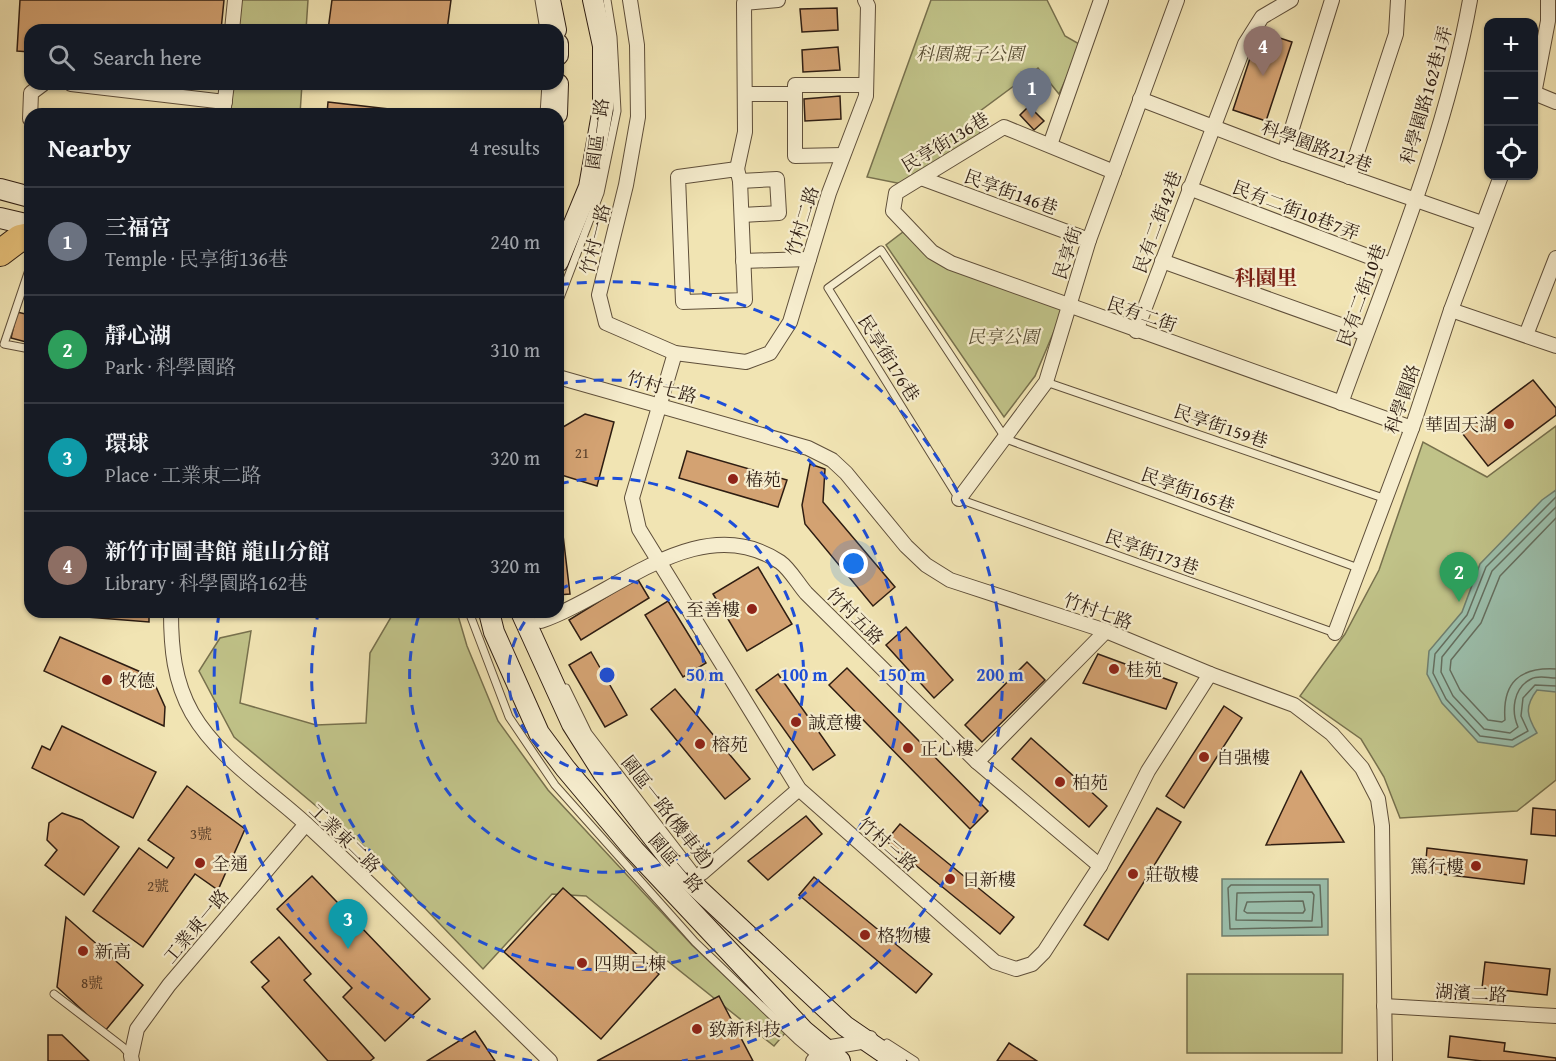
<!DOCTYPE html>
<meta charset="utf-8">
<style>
body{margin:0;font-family:"Gentium Book Plus","Noto Serif TC",serif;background:#242831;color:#f1f3f6}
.controls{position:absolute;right:18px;top:18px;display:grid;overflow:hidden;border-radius:12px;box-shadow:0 2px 4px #0004}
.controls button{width:54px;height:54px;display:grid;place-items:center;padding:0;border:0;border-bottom:2px solid #363941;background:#171b24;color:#f1f3f6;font:30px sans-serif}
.you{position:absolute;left:854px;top:564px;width:21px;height:21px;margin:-15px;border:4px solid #fff;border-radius:50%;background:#1a73e8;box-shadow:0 0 0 9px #1a73e833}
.badge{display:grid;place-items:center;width:39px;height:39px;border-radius:50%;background:#1a73e8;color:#fff;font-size:20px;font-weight:700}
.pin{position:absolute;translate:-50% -50px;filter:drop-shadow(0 2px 3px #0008)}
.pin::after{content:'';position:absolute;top:32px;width:21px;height:18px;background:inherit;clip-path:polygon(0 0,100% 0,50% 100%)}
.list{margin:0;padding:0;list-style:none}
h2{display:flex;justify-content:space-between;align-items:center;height:78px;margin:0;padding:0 24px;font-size:26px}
h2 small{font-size:20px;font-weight:400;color:#9ea1a6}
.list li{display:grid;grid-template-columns:39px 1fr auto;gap:18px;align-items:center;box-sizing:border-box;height:108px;padding:0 24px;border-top:2px solid #363941}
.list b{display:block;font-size:22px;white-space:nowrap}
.list p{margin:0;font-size:20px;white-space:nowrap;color:#9ea1a6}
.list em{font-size:20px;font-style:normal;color:#9ea1a6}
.icon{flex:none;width:33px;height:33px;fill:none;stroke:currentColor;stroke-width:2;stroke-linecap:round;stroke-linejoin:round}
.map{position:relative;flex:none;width:1556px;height:1061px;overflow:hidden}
.search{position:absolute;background:#171b24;box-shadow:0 2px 4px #0004;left:24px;top:24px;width:540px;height:66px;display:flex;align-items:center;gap:15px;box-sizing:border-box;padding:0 21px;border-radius:18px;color:#9ea1a6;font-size:22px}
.panel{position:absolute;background:#171b24;box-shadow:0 2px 4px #0004;left:24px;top:108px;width:540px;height:510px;border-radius:18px}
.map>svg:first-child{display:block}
</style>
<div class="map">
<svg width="1556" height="1061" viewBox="0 0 1556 1061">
<rect width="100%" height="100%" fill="#f1e4b3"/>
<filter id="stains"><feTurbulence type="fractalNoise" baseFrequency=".00333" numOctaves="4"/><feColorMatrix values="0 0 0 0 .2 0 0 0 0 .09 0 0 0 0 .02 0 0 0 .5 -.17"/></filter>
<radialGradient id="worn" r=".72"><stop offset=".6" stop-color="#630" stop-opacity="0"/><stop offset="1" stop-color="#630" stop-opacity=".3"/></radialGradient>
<g fill="#c0c288" stroke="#77704d" stroke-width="1.5">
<polygon points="240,0 308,0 306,30 235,30"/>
<polygon points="931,0 1047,0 1065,36 1081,45 1059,94 1038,68 972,117 982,137 902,184 867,177"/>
<polygon points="228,84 302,84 300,114 225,114"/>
<polygon points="903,232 926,252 1063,310 1035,376 1004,417 886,245"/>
<polygon points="1556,426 1556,780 1517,811 1400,818 1384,777 1361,739 1300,696 1345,634 1379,570 1423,442 1487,477"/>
<polygon points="394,612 457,612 467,646 498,721 548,790 692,945 785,1033 774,1046 586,896 552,894 483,969 372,853 234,737 199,671 220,638 251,631 240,703 316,725 366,723 370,653"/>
<polygon points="1187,974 1343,974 1342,1053 1187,1053"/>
</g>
<g fill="#9bbfac" stroke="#6f7e6e" stroke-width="1.5">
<path d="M1556,490V692L1537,690C1524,707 1527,716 1537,733L1513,747L1478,742L1442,703L1427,674L1429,651L1462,612L1480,564L1542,500Z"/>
<polygon points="1222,879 1328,879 1328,935 1222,936"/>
</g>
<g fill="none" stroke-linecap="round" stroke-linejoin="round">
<g stroke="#646e5f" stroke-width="1.5">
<polyline points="1556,497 1486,567 1467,615 1435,654 1433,673 1446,699 1480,736 1512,740 1528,731 1521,716 1523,698 1535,685 1556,686"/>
<path d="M1556,507L1492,571L1473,618L1442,657L1441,672L1453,696L1484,729L1510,733L1518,727C1511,711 1513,688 1531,679C1538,675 1548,678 1556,678"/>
<path d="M1556,518L1500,576L1481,623L1451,660L1450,670L1460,690L1488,720L1502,722L1505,720C1502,682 1520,667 1556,669"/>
<polygon points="1231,885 1320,885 1322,927 1230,929 1228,888"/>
<polygon points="1312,892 1314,895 1312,921 1236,920 1237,893"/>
<polygon points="1303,901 1305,910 1303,913 1247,913 1244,911 1247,902"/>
</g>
</g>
<g fill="#d3a272" stroke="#2e1d12" stroke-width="1.5">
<polygon points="20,0 224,0 221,30 30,30 30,52 17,51"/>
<polygon points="332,0 451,0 447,30 328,30"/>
<polygon points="837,8 838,30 802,32 800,9"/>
<polygon points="1259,31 1292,42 1266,121 1233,110"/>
<polygon points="838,47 840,70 803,72 802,50"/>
<polygon points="840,96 841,119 805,121 804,99"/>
<polygon points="328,102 415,112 415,114 327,114"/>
<polygon points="1029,106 1044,121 1034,130 1020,115"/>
<polygon points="17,312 30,315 30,343 11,338"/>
<polygon points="1533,380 1556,408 1556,415 1488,466 1462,433"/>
<polygon points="585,414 614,422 597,486 558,474 558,430"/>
<polygon points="687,451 787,480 778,507 679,478"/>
<polygon points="810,464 825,469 823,502 895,587 873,606 805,524 802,505"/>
<polygon points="558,493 570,594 558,595"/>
<polygon points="758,567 792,624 747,651 713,594"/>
<polygon points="637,578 649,598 581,640 569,620"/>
<polygon points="668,601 706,663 683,677 645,615"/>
<polygon points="87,612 149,612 149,622 87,617"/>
<polygon points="906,627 953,680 934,698 886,645"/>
<polygon points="60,637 143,673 156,687 165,707 164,726 44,671"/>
<polygon points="591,652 627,715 605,727 569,665"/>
<polygon points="1098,654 1177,683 1166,709 1083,683"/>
<polygon points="1027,662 1045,680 982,742 965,725"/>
<polygon points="847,668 988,811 970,829 829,685"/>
<polygon points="778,674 835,755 813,770 756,690"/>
<polygon points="675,689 750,779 725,799 651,709"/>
<polygon points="1224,706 1242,718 1184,808 1166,796"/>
<polygon points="62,726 156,772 133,818 32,768 42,746 50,750"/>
<polygon points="1031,738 1107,806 1089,827 1012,759"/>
<polygon points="1301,771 1344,842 1266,845"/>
<polygon points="187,786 245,829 218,890 195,874 143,947 93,911 139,848 167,868 174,858 148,840"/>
<polygon points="1157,808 1181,822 1108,940 1084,925"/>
<polygon points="1533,808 1556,810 1556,836 1531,834"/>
<polygon points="62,813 82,820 119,847 84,895 45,865 57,850 47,840 49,823"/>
<polygon points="806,816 822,834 768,880 748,861"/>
<polygon points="900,824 1014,917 1000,934 886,841"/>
<polygon points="1427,848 1527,860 1524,884 1425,872"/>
<polygon points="312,876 430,999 385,1041 343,997 352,988 277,909"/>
<polygon points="814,877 932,974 916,993 799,895"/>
<polygon points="563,888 659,974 601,1039 504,952"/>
<polygon points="66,917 143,985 105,1031 57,987"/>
<polygon points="279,937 311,974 304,980 374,1058 370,1061 328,1061 262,987 269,981 251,962"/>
<polygon points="1485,962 1550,969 1547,995 1482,988"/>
<polygon points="719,996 753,1061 597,1061"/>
<polygon points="475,1031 495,1061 427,1061"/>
<polygon points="48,1035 62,1035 89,1061 48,1061"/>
<polygon points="1450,1036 1505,1043 1504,1051 1556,1058 1556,1061 1482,1061 1448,1057"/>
<polygon points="1009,1043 1037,1061 997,1061"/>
</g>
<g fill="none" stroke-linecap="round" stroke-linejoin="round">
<defs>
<g id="lane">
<polyline points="539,0 544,30"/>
<polyline points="544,114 546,84"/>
<polyline points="30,267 4,344 30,349"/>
<polyline points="558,303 600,193 617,111 613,37 607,0"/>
<polyline points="1046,382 1386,499"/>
<polyline points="469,612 509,717 555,785 695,942 797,1040 822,1061"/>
<polyline points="1335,633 959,499 828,288 881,250 1006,439 1361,569"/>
<polyline points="566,688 588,733 699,877"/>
<polyline points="54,994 123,1047 131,1056"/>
<polyline points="887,1043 915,1061"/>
</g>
<g id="street">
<polyline points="630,0 637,45 638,117 626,185 599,295 606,323 675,353 746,362 770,353 790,322 829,193 866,96 868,6 865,0"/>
<polyline points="232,30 235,0"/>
<polyline points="71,84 225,102"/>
<polyline points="1534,93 1556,102"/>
<polyline points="745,94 795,94"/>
<polyline points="1534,94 1548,21 1548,0"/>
<polyline points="1140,99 1284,154 1482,223"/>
<polyline points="223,114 227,84"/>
<polyline points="30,119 31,93 43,84"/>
<polyline points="1050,145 1101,0"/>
<polyline points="1284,154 1332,0"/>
<polyline points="843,155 795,156 795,85 866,85"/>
<polygon points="737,169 740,181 745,300 683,302 678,177"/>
<polyline points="737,169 745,132 744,3 778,0"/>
<polyline points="1114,172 1004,127 896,193 893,211 932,252 951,263 1412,428"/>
<polyline points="1349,177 1396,34 1398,0"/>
<polyline points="921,178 1089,240"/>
<polyline points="740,181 777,179 779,213 742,215"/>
<polyline points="1189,188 1391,265"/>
<polyline points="743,261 809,259"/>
<polyline points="1162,261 1366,334"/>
<polyline points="1451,310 1556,346"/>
<polyline points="1136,331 1245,44 1262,17 1291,0"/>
<polyline points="1526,335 1556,258"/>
<polyline points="675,353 632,498 639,529 799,789 995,962 1016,969 1032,964 1044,952 1100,866 1148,771 1210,674"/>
<polyline points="558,377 808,448 832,460 846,473 906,546 926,565 950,580 1106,631 1210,674 1294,705 1332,734 1362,768 1378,799 1382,826 1385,1061"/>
<path d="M1341,403C1388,273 1446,136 1470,0"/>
<polyline points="959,499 1046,382 1089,240 1177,0"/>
<path d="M171,612C171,648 174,681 192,713C218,758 268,789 306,824C389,900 469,982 550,1061"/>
<path d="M541,621C614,596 700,508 780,562C790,569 798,584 806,593L977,762L1100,866"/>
<polyline points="1335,633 1412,428 1451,310 1501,176"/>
<polyline points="977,762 1106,631"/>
<polyline points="702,873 799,789"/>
<polyline points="1384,1006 1556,1016"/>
<polyline points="132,1061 131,1056 137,1029 169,985 306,824"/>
<polyline points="813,1061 825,1048 867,1041 870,1038"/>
</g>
<g id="secondary">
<polyline points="550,0 556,30"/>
<polyline points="558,44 558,55"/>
<polyline points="557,114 558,84"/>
<polyline points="0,189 30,197"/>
<polyline points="0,218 30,225"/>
<polyline points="558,262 589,187 603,108 603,46 593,0"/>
<polyline points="489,612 494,632 539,733 565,768 634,850 804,1031 840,1061"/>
<polyline points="521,612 572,724 603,773 680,872 845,1026 896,1061"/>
</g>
<polyline id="highway" points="0,253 20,238 30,236"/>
</defs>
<use href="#lane" stroke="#5f4f3a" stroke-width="9"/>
<use href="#street" stroke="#5f4f3a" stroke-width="16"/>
<use href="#secondary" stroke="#2e1d12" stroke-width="22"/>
<use href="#highway" stroke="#2e1d12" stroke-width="28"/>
<use href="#lane" stroke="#f6edce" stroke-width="7"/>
<use href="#street" stroke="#f6edce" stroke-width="14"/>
<use href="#secondary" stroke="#f6edce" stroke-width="20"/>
<use href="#highway" stroke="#e8c27a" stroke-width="26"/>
</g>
<g fill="none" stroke="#1d4ed8" stroke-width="3" stroke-dasharray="10 8">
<path d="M559 590A98 98 0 1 1 532 612"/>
<path d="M559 484A197 197 0 1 1 420 612"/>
<path d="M558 384A295 295 0 1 1 318 614"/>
<path d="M532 1061A393 393 0 0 1 219 614M559 285A393 393 0 0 1 682 1061"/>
</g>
<g fill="#8f2418" stroke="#f6edce" stroke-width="2">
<circle cx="1509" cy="424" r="6"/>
<circle cx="733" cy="479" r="6"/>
<circle cx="752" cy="609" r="6"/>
<circle cx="1114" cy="669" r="6"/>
<circle cx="107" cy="680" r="6"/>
<circle cx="796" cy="722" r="6"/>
<circle cx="700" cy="744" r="6"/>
<circle cx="908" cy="748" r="6"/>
<circle cx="1204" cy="757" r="6"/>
<circle cx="1060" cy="782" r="6"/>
<circle cx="200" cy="863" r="6"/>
<circle cx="1476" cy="866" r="6"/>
<circle cx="1133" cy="874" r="6"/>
<circle cx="950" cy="879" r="6"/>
<circle cx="865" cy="935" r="6"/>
<circle cx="83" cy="951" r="6"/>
<circle cx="582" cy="963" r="6"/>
<circle cx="697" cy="1029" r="6"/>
</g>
<g text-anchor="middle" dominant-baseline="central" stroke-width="4.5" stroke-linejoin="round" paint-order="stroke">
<g font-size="15" fill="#573e2a">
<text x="582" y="452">21</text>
<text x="201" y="833">3號</text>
<text x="158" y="885">2號</text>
<text x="92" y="982">8號</text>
</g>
<g font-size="18" font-style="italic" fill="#5a4f35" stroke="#f6edce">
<text x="970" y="53">科園親子公園</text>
<text x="1003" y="336">民享公園</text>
</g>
<g font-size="18" fill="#2e1d12" stroke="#f6edce">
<text transform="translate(1426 95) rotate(-74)">科學園路162巷1弄</text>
<text transform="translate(597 134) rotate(-82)">園區一路</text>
<text transform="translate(945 142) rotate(-31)">民享街136巷</text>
<text transform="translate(1317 146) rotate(20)">科學園路212巷</text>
<text transform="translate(1011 192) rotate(20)">民享街146巷</text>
<text transform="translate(1296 210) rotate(21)">民有二街10巷7弄</text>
<text transform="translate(802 221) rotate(-73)">竹村二路</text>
<text transform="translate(1157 222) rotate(-70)">民有二街42巷</text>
<text transform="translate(595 239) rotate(-76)">竹村一路</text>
<text transform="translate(1067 253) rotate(-72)">民享街</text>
<text transform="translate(1361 295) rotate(-70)">民有二街10巷</text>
<text transform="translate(1142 314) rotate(19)">民有二街</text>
<text transform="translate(889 358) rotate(58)">民享街176巷</text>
<text transform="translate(662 387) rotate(16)">竹村七路</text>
<text transform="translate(1402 399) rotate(-71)">科學園路</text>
<text transform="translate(1221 426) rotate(19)">民享街159巷</text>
<text transform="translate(1188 490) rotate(20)">民享街165巷</text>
<text transform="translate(1152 552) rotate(20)">民享街173巷</text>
<text transform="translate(1098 611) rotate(20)">竹村七路</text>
<text transform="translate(855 616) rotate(45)">竹村五路</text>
<text transform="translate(668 812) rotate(52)">園區一路(機車道)</text>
<text transform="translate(345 838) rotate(44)">工業東二路</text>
<text transform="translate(888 844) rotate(41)">竹村三路</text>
<text transform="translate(676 863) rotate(49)">園區一路</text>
<text transform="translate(196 926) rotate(-50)">工業東一路</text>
<text transform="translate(1471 993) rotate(3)">湖濱二路</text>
</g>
<g font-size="18" fill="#2e1d12" stroke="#f6edce" text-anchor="start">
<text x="1497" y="424" text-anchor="end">華固天湖</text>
<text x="745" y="479">椿苑</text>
<text x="740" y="609" text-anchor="end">至善樓</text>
<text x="1126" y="669">桂苑</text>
<text x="119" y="680">牧德</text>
<text x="808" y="722">誠意樓</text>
<text x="712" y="744">榕苑</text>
<text x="920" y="748">正心樓</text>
<text x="1216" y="757">自强樓</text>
<text x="1072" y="782">柏苑</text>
<text x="212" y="863">全通</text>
<text x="1464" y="866" text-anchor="end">篤行樓</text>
<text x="1145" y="874">莊敬樓</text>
<text x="962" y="879">日新樓</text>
<text x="877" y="935">格物樓</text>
<text x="95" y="951">新高</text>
<text x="594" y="963">四期己棟</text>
<text x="709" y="1029">致新科技</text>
</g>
<g font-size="21" font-weight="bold" fill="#7a1f14" stroke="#f6edce">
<text x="1266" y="277">科園里</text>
</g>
</g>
<circle cx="607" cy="675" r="9" fill="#1d4ed8" stroke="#f6edce" stroke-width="3"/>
<g font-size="18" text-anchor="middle" font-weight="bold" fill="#1d4ed8" stroke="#f6edce" stroke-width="4.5" stroke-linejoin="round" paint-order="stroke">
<text x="705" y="681">50 m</text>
<text x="804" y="681">100 m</text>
<text x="902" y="681">150 m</text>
<text x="1000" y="681">200 m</text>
</g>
<rect width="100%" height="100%" filter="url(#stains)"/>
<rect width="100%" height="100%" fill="url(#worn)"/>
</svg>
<div class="controls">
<button>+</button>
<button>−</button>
<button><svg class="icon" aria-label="locate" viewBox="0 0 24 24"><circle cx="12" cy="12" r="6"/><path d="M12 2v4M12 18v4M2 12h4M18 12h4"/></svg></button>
</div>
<div class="you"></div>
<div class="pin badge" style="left:1032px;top:118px;background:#6b7280">1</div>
<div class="pin badge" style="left:1459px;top:602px;background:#2e9e5b">2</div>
<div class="pin badge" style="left:348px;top:949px;background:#0f9aa8">3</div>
<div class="pin badge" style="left:1263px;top:76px;background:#8d6e63">4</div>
<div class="search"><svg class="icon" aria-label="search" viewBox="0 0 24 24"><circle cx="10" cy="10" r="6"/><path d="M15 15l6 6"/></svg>Search here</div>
<section class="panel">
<h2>Nearby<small>4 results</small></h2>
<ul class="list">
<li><span class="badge" style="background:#6b7280">1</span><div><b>三福宮</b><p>Temple · 民享街136巷</p></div><em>240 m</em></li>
<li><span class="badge" style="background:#2e9e5b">2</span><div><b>靜心湖</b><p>Park · 科學園路</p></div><em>310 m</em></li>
<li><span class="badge" style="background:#0f9aa8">3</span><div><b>環球</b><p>Place · 工業東二路</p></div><em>320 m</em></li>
<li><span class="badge" style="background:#8d6e63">4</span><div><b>新竹市圖書館 龍山分館</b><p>Library · 科學園路162巷</p></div><em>320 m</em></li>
</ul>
</section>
</div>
